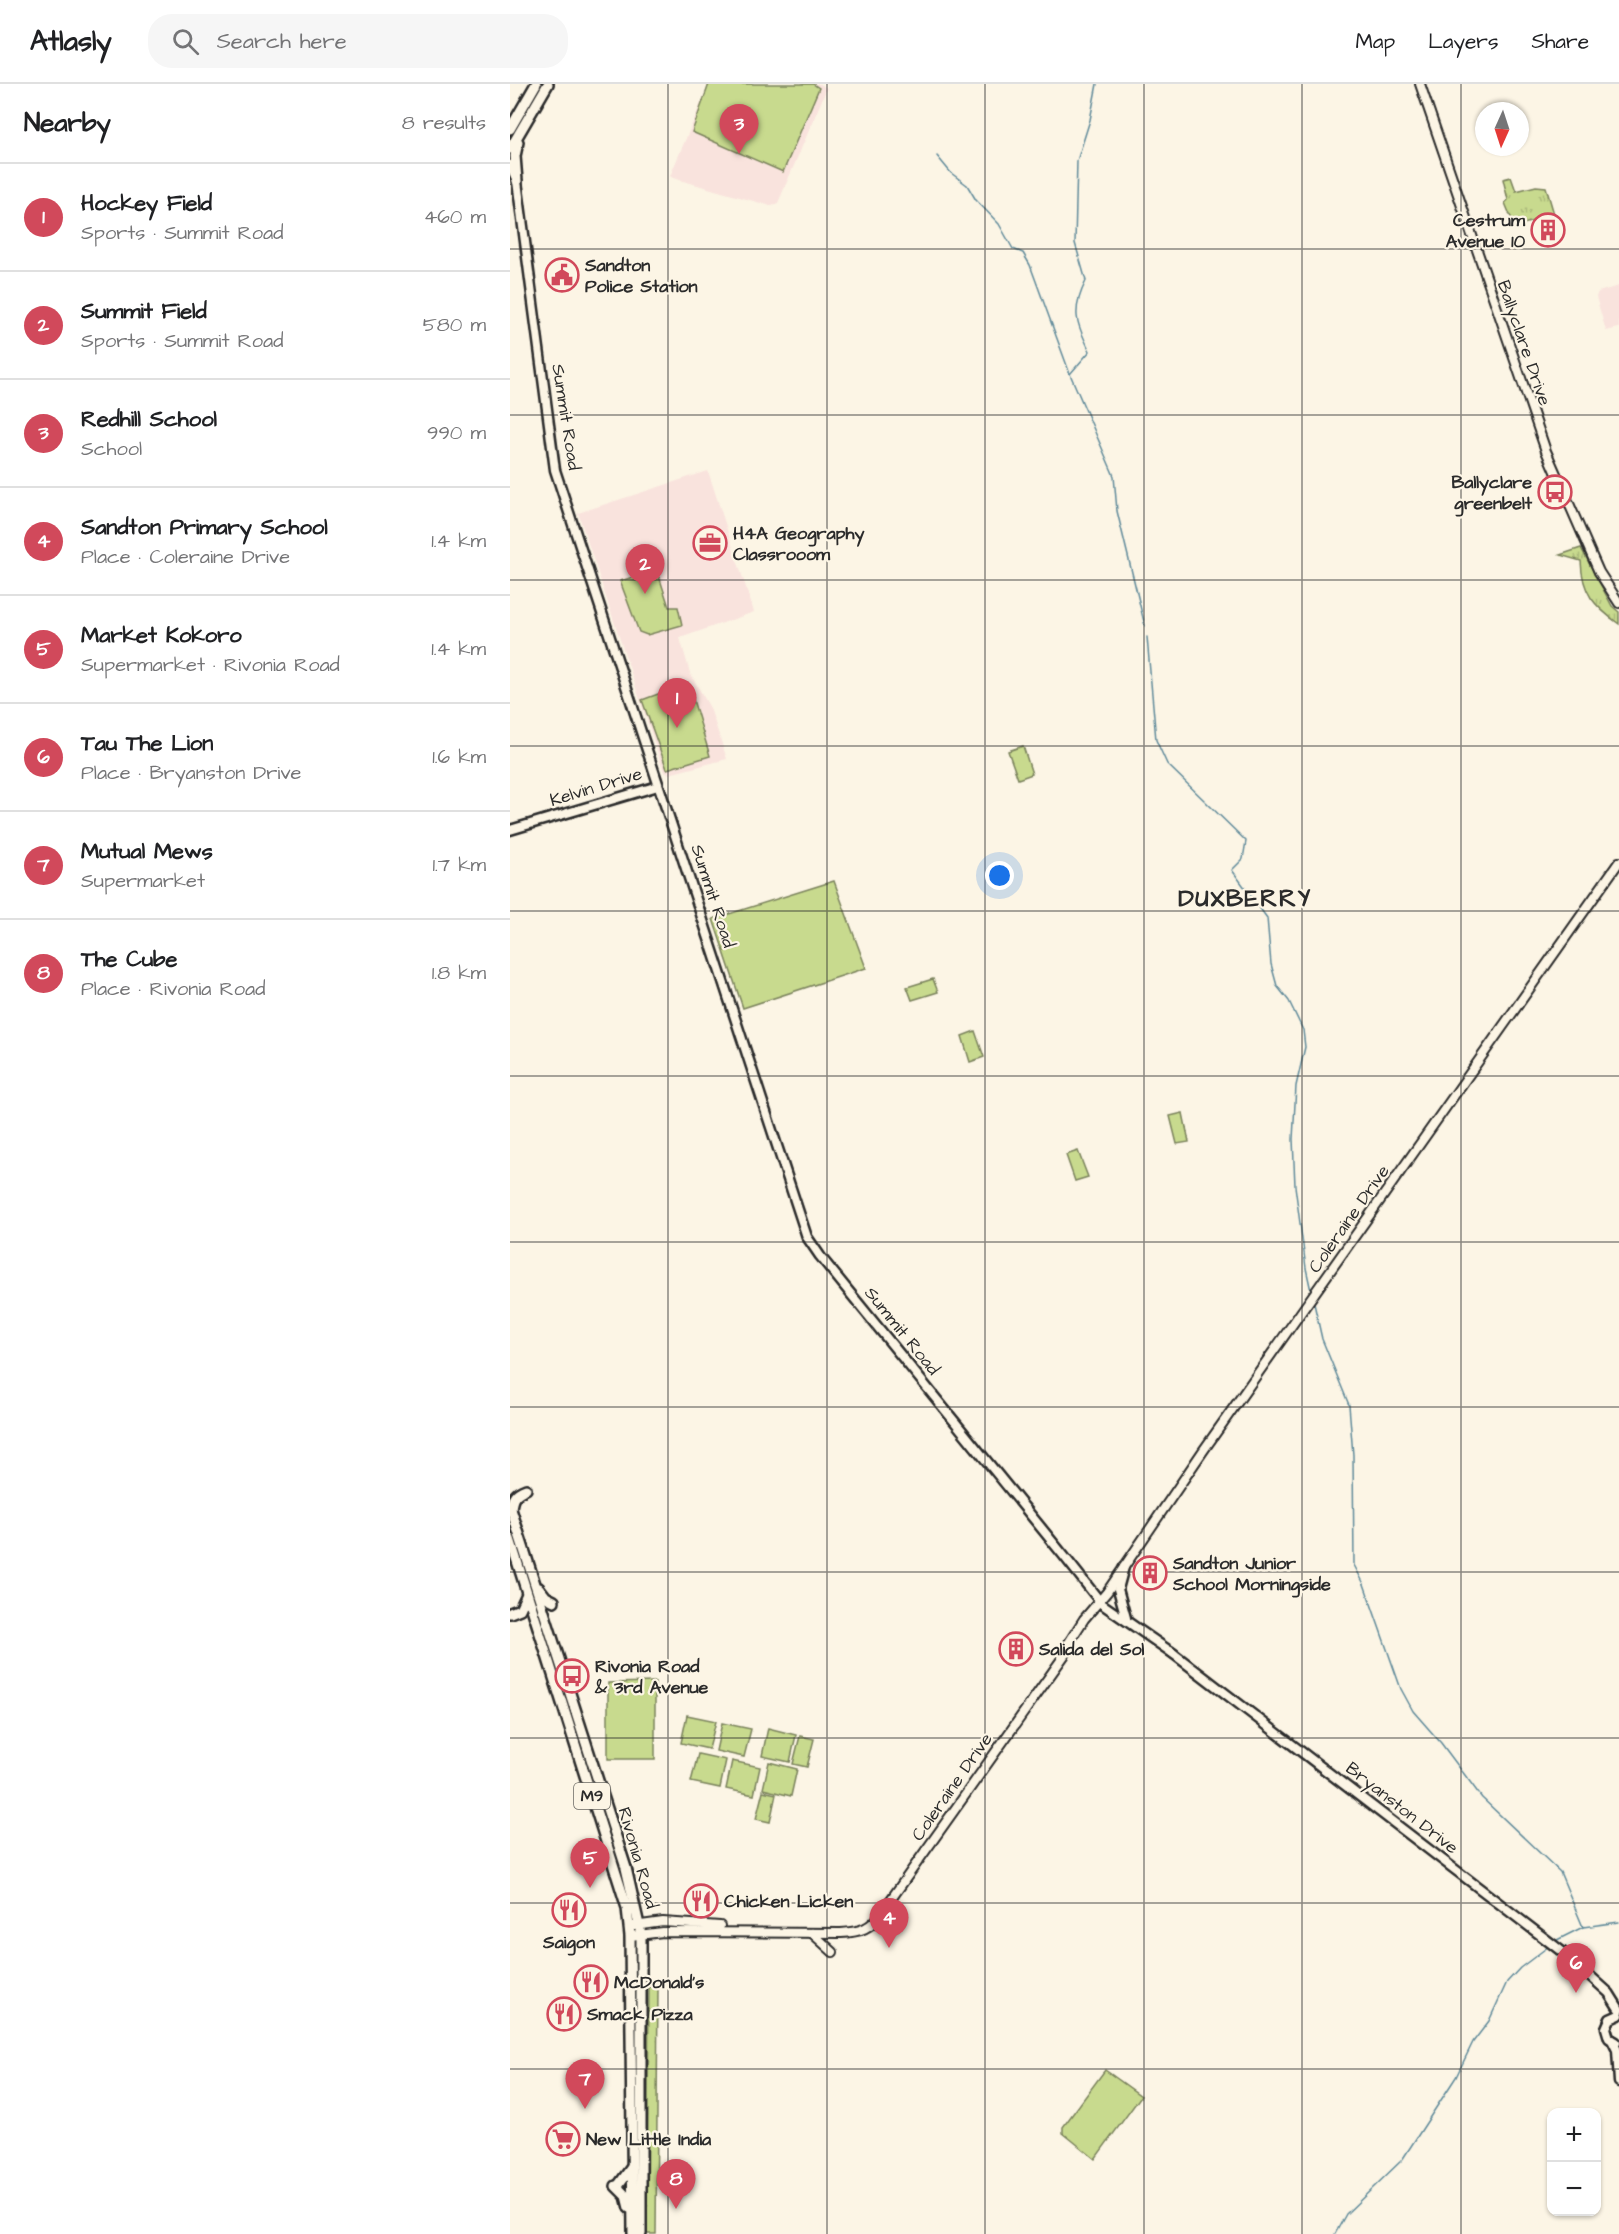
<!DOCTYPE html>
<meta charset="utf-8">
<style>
body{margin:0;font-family:"Architects Daughter",sans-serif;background:#f6f6f6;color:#202124}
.controls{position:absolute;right:18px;bottom:18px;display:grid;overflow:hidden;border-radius:12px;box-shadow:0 2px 4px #0004}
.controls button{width:54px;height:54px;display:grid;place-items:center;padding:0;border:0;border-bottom:2px solid #e0e0e0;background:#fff;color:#202124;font:30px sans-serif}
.compass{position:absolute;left:965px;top:18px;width:54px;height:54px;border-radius:50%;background:#fff;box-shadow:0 2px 4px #0004;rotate:183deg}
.you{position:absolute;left:490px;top:792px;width:21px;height:21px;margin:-15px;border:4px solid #fff;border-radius:50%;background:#1a73e8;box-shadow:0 0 0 9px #1a73e833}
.badge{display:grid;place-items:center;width:39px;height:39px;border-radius:50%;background:#d1495b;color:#fff;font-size:20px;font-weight:700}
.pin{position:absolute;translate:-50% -50px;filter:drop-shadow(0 2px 3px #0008)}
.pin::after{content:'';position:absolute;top:32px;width:21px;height:18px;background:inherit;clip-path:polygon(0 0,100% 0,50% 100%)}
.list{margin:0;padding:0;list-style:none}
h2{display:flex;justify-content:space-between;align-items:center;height:78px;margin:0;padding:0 24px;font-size:26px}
h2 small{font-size:20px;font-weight:400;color:#757577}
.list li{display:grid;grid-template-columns:39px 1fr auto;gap:18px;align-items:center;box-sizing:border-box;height:108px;padding:0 24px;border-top:2px solid #e0e0e0}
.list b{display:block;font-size:22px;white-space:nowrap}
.list p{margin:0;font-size:20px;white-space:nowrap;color:#757577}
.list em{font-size:20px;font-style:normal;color:#757577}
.icon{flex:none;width:33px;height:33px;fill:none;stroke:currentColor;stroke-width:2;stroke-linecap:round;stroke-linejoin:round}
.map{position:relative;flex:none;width:1109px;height:2150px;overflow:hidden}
header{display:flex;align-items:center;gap:36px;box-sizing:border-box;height:84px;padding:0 30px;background:#fff;border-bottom:2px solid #e0e0e0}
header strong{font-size:28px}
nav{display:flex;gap:33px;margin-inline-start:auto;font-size:21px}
.search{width:420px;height:54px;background:#f6f6f6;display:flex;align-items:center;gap:15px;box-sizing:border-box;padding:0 21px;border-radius:24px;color:#757577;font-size:22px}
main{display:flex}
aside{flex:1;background:#fff}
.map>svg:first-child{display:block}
</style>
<header>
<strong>Atlasly</strong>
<div class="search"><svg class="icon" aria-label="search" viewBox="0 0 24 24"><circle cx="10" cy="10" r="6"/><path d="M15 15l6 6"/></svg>Search here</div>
<nav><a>Map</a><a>Layers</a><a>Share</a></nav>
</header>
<main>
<aside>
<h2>Nearby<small>8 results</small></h2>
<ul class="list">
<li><span class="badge">1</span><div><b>Hockey Field</b><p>Sports · Summit Road</p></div><em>460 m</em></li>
<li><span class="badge">2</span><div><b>Summit Field</b><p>Sports · Summit Road</p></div><em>580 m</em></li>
<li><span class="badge">3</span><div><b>Redhill School</b><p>School</p></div><em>990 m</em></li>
<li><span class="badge">4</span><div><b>Sandton Primary School</b><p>Place · Coleraine Drive</p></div><em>1.4 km</em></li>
<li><span class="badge">5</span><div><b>Market Kokoro</b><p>Supermarket · Rivonia Road</p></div><em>1.4 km</em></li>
<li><span class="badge">6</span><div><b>Tau The Lion</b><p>Place · Bryanston Drive</p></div><em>1.6 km</em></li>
<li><span class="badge">7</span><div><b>Mutual Mews</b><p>Supermarket</p></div><em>1.7 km</em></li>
<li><span class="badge">8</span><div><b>The Cube</b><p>Place · Rivonia Road</p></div><em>1.8 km</em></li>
</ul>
</aside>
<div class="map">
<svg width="1109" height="2150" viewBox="0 0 1109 2150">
<defs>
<pattern id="park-tufts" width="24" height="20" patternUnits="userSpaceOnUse" patternTransform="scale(1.5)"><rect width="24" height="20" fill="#c8da8e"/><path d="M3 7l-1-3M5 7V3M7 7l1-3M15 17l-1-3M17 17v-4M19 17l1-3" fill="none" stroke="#acbb7b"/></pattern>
</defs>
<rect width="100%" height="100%" fill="#fcf5e5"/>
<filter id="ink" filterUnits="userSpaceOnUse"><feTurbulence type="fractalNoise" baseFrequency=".0167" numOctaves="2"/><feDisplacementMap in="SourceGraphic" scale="12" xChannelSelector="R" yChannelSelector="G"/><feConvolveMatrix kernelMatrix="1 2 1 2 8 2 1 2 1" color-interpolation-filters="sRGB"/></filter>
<g filter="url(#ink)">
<g fill="#f9e3dd">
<polygon points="199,0 310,0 317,4 268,119 261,122 163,94 160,92"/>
<polygon points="1109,202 1109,244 1096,247 1086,213 1088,208"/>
<polygon points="198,387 244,528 170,554 180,589 200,624 217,675 159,690 154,688 68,429"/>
</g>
<g fill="#c8da8e" stroke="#7a825c" stroke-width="1.5">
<polygon points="199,0 303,0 309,4 273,88 182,48"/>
<polygon points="147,486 159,523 168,523 172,541 137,551 129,548 110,497"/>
<polygon points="178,599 200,672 157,685 132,616"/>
<polygon points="513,662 522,690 508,695 498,667"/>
<polygon points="324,797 356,884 233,924 203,835"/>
<polygon points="423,895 428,908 402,916 397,903"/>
<polygon points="465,947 474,973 460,978 452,952"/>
<polygon points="673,1029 679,1058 667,1060 660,1032"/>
<polygon points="568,1067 578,1093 565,1097 556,1071"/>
<polygon points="145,1598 145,1675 98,1675 98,1599"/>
<polygon points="177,1631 206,1637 199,1665 171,1659"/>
<polygon points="212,1639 241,1645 234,1673 206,1667"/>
<polygon points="258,1644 286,1651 280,1678 252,1672"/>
<polygon points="290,1652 304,1655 297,1683 283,1680"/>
<polygon points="188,1670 216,1676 210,1704 181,1698"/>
<polygon points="222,1677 250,1683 244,1711 216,1705"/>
<polygon points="259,1678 287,1685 281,1712 253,1705"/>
<polygon points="253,1707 266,1710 260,1738 246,1735"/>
<polygon points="595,1986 631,2012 585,2075 553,2049 553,2043"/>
</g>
<g fill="url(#park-tufts)" stroke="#7a825c" stroke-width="1.5">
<polygon points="1001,93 1006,107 1026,102 1036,103 1044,130 1005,143 995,119 998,116 993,95"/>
<path d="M1071,464L1102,522L1109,528V540C1084,522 1072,509 1071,477L1050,471Z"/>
<polygon points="139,1903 148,1903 146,2150 137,2150"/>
</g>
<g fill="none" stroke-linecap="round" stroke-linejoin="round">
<g stroke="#608a9a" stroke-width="1.5">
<path d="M587,0L580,36L567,77L565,159L576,197C561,227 566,239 580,267L560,290L604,392L607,427L635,542"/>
<polyline points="427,72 441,89 457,101 466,116 489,140 503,165 513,169 520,181 560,290"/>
<polyline points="637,553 646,656 657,680 736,757 733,775 722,786 757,834 761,880 767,902 779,917 793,946 795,963 786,1002 783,1055 785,1102 796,1184 801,1207"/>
<polyline points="803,1215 812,1255 839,1321 843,1371 844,1481 854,1500 891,1605 903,1627 931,1659 972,1714 1050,1788 1073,1843"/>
<polyline points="1045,1857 1073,1843 1109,1838"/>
<polyline points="825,2150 836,2130 892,2076 946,1993 963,1958 979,1937 997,1898 1010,1884 1039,1862"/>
</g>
<defs>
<g id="tertiary">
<polyline points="910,0 1036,367 1089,488 1109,519"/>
<polyline points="552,1573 558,1560 574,1535 597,1508 693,1367 1109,778"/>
<polyline points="124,1842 153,1838 210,1842"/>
<polyline points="302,1849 323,1868"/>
<path d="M120,1852L153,1848L331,1849C350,1848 361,1845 372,1828L556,1569"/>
</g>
<g id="secondary">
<polyline points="0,81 7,97 45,386 297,1153 310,1172 554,1472 592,1520 664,1570"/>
<polyline points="0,746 148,702"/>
<polyline points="614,1483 608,1505 616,1534"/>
<polyline points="660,1567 1059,1873 1099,1909 1109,1925"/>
<polyline points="1102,1956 1107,1966 1109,1998"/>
<polyline points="1106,1958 1099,1954 1096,1944 1100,1935 1109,1931"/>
</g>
<g id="primary">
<polyline points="0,45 26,0"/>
<polyline points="0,65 38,0"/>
<polyline points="7,97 5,72 8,58"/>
<polyline points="0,1422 116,1784 131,1850 131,2150"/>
<path d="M1,1425C2,1414 5,1409 16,1405"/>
<polyline points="0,1455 117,1824 120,1852 123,2150"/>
<polyline points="29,1504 36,1513 44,1517"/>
<polyline points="0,1529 10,1525 17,1510"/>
<polyline points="106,2102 116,2112 119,2124"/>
<polyline points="108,2102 122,2083"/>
</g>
</defs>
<use href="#tertiary" stroke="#2b2b2b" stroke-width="12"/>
<use href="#secondary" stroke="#2b2b2b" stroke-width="13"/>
<use href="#primary" stroke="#2b2b2b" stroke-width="14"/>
<use href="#tertiary" stroke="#fcf5e5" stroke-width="8"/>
<use href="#secondary" stroke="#fcf5e5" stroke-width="8"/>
<use href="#primary" stroke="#fcf5e5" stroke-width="9"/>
</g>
</g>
<path fill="none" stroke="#2b2b2b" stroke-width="1.5" stroke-opacity="0.55" d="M158,0V2150M317,0V2150M475,0V2150M634,0V2150M792,0V2150M951,0V2150M0,165H1109M0,331H1109M0,496H1109M0,662H1109M0,827H1109M0,992H1109M0,1158H1109M0,1323H1109M0,1488H1109M0,1654H1109M0,1819H1109M0,1985H1109"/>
<defs>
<symbol id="building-ring" viewBox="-11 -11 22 22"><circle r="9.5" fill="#fcf5e5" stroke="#d1495b" stroke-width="1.5"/><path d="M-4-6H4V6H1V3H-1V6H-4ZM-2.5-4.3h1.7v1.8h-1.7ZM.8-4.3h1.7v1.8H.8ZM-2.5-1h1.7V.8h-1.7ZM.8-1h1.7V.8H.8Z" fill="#d1495b"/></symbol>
<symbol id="civic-ring" viewBox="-11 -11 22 22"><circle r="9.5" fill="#fcf5e5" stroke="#d1495b" stroke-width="1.5"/><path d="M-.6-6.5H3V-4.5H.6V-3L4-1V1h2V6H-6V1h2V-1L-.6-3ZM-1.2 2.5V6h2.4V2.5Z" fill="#d1495b"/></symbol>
<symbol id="bus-ring" viewBox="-11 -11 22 22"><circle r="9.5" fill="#fcf5e5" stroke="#d1495b" stroke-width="1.5"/><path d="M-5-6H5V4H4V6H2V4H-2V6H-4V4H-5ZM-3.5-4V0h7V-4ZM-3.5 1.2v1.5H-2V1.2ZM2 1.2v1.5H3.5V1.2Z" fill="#d1495b"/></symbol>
<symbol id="office-ring" viewBox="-11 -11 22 22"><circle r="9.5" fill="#fcf5e5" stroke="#d1495b" stroke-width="1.5"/><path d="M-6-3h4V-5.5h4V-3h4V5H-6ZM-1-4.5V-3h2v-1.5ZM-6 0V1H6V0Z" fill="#d1495b"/></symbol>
<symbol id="restaurant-ring" viewBox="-11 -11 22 22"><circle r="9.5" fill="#fcf5e5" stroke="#d1495b" stroke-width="1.5"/><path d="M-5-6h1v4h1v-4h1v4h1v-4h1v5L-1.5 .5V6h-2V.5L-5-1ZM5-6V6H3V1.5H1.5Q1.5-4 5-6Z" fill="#d1495b"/></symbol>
<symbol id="supermarket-ring" viewBox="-11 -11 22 22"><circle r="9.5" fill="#fcf5e5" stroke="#d1495b" stroke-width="1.5"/><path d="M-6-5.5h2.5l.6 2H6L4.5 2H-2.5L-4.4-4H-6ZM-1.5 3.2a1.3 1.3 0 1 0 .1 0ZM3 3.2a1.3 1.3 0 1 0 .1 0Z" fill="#d1495b"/></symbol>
</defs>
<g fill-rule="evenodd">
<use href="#building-ring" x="1019" y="127" width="38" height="38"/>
<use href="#civic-ring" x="33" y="172" width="38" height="38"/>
<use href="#bus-ring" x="1026" y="389" width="38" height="38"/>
<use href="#office-ring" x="181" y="440" width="38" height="38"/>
<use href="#building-ring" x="621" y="1470" width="38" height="38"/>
<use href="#building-ring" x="487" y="1546" width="38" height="38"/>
<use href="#bus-ring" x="43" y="1573" width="38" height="38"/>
<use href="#restaurant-ring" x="172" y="1798" width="38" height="38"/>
<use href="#restaurant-ring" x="40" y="1807" width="38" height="38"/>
<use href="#restaurant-ring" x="62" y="1879" width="38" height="38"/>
<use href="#restaurant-ring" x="35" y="1911" width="38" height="38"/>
<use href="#supermarket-ring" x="34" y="2036" width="38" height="38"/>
</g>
<g text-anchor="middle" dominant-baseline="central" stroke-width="4.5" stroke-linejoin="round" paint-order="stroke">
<rect fill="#fcf5e5" stroke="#6a6863" stroke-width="1.5" x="64" y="1699" width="36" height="26" rx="4.5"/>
<g font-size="16" font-weight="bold" fill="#2b2b2b">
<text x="82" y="1712">M9</text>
</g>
<g font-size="18" font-weight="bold" fill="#2b2b2b" stroke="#fcf5e5" text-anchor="start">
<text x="1015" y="136" text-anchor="end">Cestrum<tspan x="1015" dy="21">Avenue 10</tspan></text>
<text x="75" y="181">Sandton<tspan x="75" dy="21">Police Station</tspan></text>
<text x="1022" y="398" text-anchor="end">Ballyclare<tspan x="1022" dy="21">greenbelt</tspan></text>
<text x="223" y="449">H4A Geography<tspan x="223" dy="21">Classrooom</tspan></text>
<text x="663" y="1479">Sandton Junior<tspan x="663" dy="21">School Morningside</tspan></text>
<text x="529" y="1565">Salida del Sol</text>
<text x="85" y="1582">Rivonia Road<tspan x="85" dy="21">&amp; 3rd Avenue</tspan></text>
<text x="214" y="1817">Chicken Licken</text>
<text x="59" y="1858" text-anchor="middle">Saigon</text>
<text x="104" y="1898">McDonald's</text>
<text x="77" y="1930">Smack Pizza</text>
<text x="76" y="2055">New Little India</text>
</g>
<g font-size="18" fill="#2b2b2b" stroke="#fcf5e5">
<text transform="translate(1014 259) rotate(71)">Ballyclare Drive</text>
<text transform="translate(56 333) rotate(81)">Summit Road</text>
<text transform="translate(86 703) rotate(-17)">Kelvin Drive</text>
<text transform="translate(203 812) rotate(72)">Summit Road</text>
<text transform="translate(839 1135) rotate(-55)">Coleraine Drive</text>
<text transform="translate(392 1247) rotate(51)">Summit Road</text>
<text transform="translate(442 1703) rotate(-55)">Coleraine Drive</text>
<text transform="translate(892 1724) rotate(38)">Bryanston Drive</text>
<text transform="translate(128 1774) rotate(74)">Rivonia Road</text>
</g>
<g font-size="24" font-weight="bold" letter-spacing="1.5" fill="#2b2b2b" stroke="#fcf5e5">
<text x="735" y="815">DUXBERRY</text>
</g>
</g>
</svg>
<div class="controls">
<button>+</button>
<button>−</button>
</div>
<svg class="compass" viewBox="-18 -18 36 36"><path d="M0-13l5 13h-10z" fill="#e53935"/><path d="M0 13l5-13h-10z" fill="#757577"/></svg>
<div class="you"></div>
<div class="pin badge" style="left:167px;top:644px">1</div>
<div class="pin badge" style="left:135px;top:510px">2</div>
<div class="pin badge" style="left:229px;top:70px">3</div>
<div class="pin badge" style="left:379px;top:1864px">4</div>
<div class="pin badge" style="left:80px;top:1804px">5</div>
<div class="pin badge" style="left:1066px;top:1909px">6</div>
<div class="pin badge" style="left:75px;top:2025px">7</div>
<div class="pin badge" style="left:166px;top:2125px">8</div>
</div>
</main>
